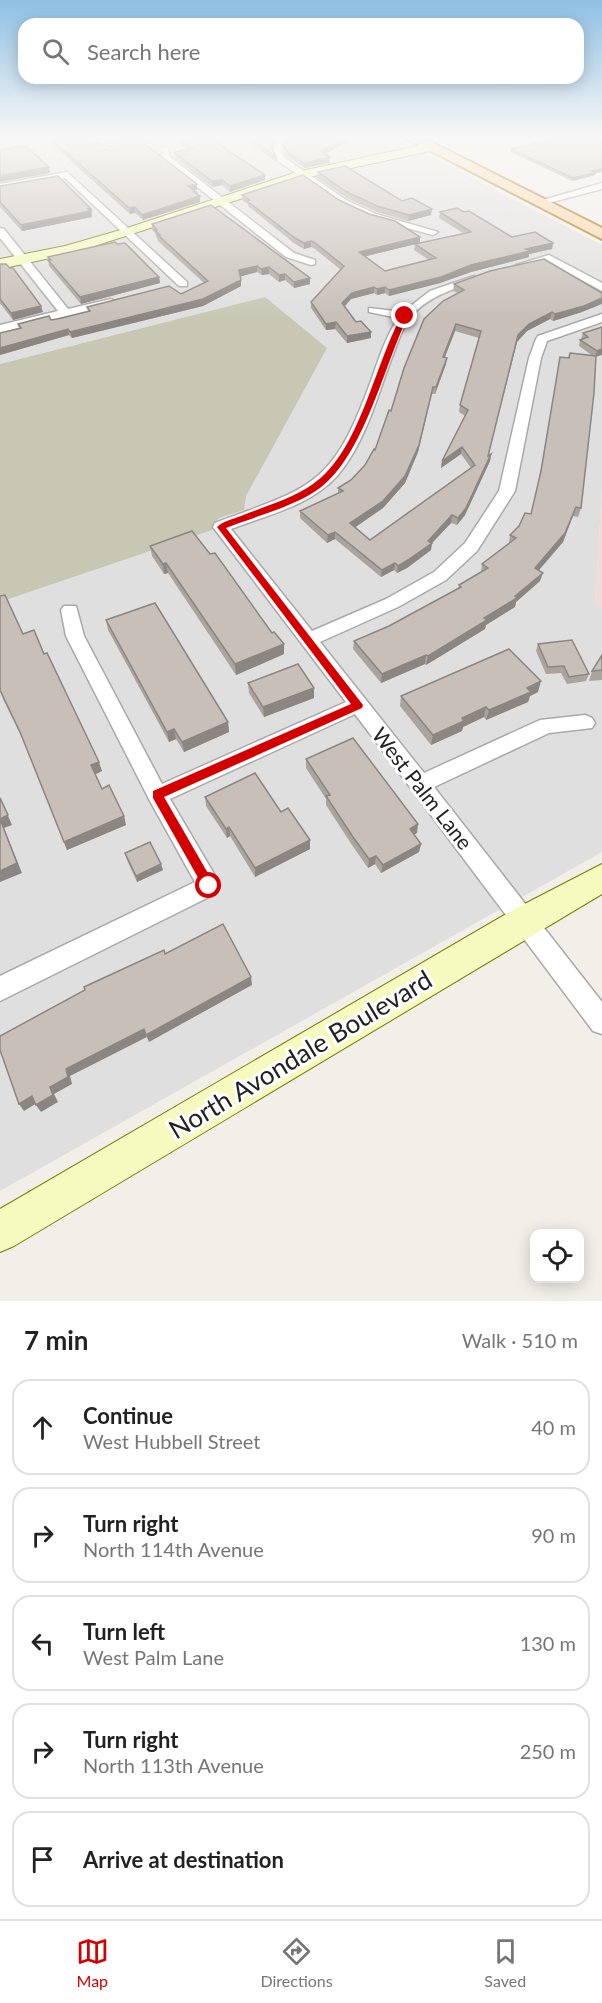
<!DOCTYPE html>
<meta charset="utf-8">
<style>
body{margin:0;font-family:Lato,sans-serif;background:#f6f6f6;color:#222}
.controls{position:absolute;right:18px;bottom:18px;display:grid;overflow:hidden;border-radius:12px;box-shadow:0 3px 15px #0003}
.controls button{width:54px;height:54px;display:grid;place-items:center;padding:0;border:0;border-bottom:2px solid #e0e0e0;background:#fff;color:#222;font:30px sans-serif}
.stop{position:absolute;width:18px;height:18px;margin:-14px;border:4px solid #d40000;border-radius:50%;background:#fff}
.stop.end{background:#d40000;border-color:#fff;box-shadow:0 2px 6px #0008}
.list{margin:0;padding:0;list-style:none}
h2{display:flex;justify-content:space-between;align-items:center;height:78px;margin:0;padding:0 24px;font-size:26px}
h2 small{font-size:20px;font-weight:400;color:#767676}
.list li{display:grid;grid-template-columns:39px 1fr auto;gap:18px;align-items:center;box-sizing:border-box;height:96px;margin:0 12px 12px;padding:0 12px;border:2px solid #e0e0e0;border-radius:18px}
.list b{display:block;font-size:22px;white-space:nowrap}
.list p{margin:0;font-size:20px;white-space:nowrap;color:#767676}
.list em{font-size:20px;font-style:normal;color:#767676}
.icon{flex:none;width:33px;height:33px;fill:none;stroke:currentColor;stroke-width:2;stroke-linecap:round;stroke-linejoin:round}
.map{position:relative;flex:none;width:602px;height:1301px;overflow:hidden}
.search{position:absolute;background:#fff;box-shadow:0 3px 15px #0003;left:18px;right:18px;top:18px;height:66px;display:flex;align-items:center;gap:15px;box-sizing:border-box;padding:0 21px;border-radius:18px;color:#767676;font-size:22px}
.sheet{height:618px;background:#fff}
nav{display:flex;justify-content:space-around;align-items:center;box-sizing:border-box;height:84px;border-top:2px solid #e0e0e0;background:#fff;font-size:16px;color:#767676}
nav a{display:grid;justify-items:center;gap:3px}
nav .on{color:#d40000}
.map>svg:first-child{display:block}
</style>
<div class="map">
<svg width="602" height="1301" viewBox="0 0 602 1301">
<rect width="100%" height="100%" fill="#f2efe9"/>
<polygon fill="#e0dfdf" points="0,137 393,137 602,245 602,490 595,603 602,609 602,852 0,1191 0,602 211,530 219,518 244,510 265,297 0,364"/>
<polygon fill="#f2dad9" points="602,490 602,609 595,603"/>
<polygon fill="#c7c7b4" points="265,297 327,348 246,496 244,510 219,518 213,525 212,530 0,602 0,364"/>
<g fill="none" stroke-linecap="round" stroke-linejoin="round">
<defs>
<g id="street">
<polygon points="286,137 296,137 284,144 281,150 285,158 346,200 376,214 438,232 433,235 370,218 340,204 278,161 273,150 278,140"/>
<polygon points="162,148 168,148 170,157 294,253 315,260 315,264 311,265 286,257 163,160"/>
<polygon points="67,172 187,282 187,286 179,286 65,178 0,190 0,184"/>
<polygon points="602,183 602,189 541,205 536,202"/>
<polygon points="0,228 4,229 68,309 111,299 117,302 115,304 0,333 0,325 58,311 0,238"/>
<polygon points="549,255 602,283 602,291 548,262 521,268 516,265"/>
<path d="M474,276L480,279L478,281C455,288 430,296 413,314C402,327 397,345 391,360C376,400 365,443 337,476C310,506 267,515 231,529L312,631L386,599L434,572L465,543L499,491L529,358L536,339L538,336L602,314V322L547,341L541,358L515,491L477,551L446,580L398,607L320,642L424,773L540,720L585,715L592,718L595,723L592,728L549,733L434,787L602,1002V1034L593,1031L355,714L170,799L217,879L220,886L217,893L0,1001V976L195,882L150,801L66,636L61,610L64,606H76L84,636L162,784L346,702L213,527L215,523C304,489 330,490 366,394C376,369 383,341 398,318L369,312V308L403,312L430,291Z"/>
</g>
<g id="secondary">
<polygon points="431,143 437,147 435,150 305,178 73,253 0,269 0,259 65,246 124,229 297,172"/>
<polygon points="602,864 602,894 14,1246 0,1252 0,1209 513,910"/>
</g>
<polygon id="primary" points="404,137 421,137 602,228 602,239"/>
</defs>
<use href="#street" stroke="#a9a9a9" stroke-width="3"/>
<use href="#secondary" stroke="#707d05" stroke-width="2"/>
<use href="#primary" stroke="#a06b00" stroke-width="4"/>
<use href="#street" fill="#fff" fill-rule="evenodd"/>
<use href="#secondary" fill="#f7fabf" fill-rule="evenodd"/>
<use href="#primary" fill="#fcd6a4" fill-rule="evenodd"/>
</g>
<g fill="#aba49e" fill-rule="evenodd">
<polygon points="44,137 72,137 113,147 114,144 98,137 145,137 139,139 197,190 195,190 197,194 200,196 200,202 143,220 135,213 130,214"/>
<polygon points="170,137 208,137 265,175 265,180 230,192 222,185 212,187 175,158 174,152 188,150"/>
<polygon points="242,137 282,137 276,139 272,148 276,157 276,162"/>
<polygon points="292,137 356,137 325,154 330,157 330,163 304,168 287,156 284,150 283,145"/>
<polygon points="511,149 595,173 595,175 572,181 511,152"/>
<polygon points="318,172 402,201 431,215 408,221 377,212 347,198 317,178"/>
<polygon points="0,186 92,214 91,215 92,217 22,231 0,207"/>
<path d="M242,195L339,200L420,237V243L463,233L439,218L440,212L512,237L553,243L552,249L529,254V257L471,272L440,283L389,296L385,293L377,295L374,293L351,299L345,306L356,322L371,338L347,343L335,329L326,330L311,308V302L341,270L315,249L311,247L304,249L295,244L248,206V204L243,201ZM415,244L414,250L429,260L385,271L365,256Z"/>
<polygon points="211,205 310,284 294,288 285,280 279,282 269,274 262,275 257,272 240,276 241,286 203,306 72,338 69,335 0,355 0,333 19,328 18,324 57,319 88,312 87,307 181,294 204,283 158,241 155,233 152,230 152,224"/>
<polygon points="48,257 159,277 160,283 81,304 49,266"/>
<polygon points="0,264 43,312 13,320 0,303"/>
<path d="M454,284L582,312L553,321L550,319L527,331L517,342L488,456L491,454L490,461L465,515L457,525L451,523L432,543L431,550L407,568L397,573L394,570L381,577L335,539L327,543L300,518V511L338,493V488L351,480L365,465L375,450L391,411L458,293L453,291ZM455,331L479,338L460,405L459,412L465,416L442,461L441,468L461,454L471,468L370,540L355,527L383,508L405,483L418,452L432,394H435L446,364L445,357Z"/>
<polygon points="602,327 596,357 581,508 578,517 573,516 563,542 539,570 540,581 516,602 515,607 486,625 485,629 426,665 425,664 381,683 353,649 354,641 389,626 458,588 459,585 481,572 482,564 509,543 510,535 531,514 539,479 560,357 568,358 570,353 593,356 579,346 580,340 581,339 583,333"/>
<polygon points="150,546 272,633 284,644 284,654 236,675 168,573 164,574 152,556"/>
<polygon points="106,620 228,722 229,732 184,752 176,739 169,742 108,630"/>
<polygon points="23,634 44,654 102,771 95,774 102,789 126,825 67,850 24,742 4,701 0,691"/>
<polygon points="538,644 589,674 586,681 567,684 561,673 546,674 536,651"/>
<polygon points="602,655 602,680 589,681 592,671"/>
<polygon points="248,683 314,688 314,698 264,717 249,693"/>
<polygon points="538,692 530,696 528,702 486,720 484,717 463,727 462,731 431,745 400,706 401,696"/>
<polygon points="306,759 417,833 414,834 421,844 419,852 381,873 375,864 368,868 352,845 326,805 326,799 306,768"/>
<polygon points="205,797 281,812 310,849 255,877 230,836 227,838 206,806"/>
<polygon points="125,853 163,870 137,882 127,860"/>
</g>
<g fill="#8b8681">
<polygon points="275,137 282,137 276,139 271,151 271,146"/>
<polygon points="348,137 356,137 320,157 321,151"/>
<polygon points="330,157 330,163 304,168 304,163"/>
<polygon points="49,167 50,173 0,182 0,176"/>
<polygon points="602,169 602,172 595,173 595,175 572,181 573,178 592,171"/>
<polygon points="265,175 265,180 230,192 230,186"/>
<polygon points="222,180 222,185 212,187 212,181"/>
<polygon points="197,184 197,190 189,191 188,186"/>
<polygon points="196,192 197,197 200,196 200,202 143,220 142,215"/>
<polygon points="135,207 135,213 130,214 129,208"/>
<polygon points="91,209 92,217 22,231 21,225"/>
<polygon points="432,209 431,215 408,221 409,215"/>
<polygon points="420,237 420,243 359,258 359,252"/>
<polygon points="311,241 311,247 304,249 304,243"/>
<polygon points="553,243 552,249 529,254 529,257 471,272 440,283 389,296 389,290 526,249"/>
<polygon points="257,266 257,272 239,277 239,270"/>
<polygon points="269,267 269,274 262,275 261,269"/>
<polygon points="285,274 285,280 279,282 279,275"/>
<polygon points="159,277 160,283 81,304 80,297"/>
<polygon points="310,278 310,284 294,288 294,282"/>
<polygon points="241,280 241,286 203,306 72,338 70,332"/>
<polygon points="374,287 374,293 351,299 342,309 342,303 352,293"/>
<polygon points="385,287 385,293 377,295 377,289"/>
<polygon points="602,298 602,304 582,312 553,321 555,314"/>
<polygon points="41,306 43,312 13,320 11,313"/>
<polygon points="552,312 550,319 527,331 517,342 486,463 518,335 529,324"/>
<polygon points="336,322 335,329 326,330 326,324"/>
<polygon points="456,324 455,331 442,364 443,357"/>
<polygon points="68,329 69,335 0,355 0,348"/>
<polygon points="371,332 371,338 347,343 347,336"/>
<polygon points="602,349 602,355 595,357 597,351"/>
<polygon points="447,358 446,364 435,394 436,387"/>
<polygon points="433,387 418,452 405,483 383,508 350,531 350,523"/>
<polygon points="462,447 461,454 441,468 442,461"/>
<polygon points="491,454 490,461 465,515 457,525 458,518"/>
<polygon points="576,507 563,542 533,577 535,568"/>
<polygon points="452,515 451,523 432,543 431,550 407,568 397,573 398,566 428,541"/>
<polygon points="335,532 335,539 327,543 328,535"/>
<polygon points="166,563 168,573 164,574 163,564"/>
<polygon points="395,563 394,570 381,577 382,570"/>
<polygon points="543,573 540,581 516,602 515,607 486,625 485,629 426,665 428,656 515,596"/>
<polygon points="284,644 284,654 236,675 235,664"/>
<polygon points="426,655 425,664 381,683 382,674"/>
<polygon points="541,681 538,692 530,696 528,702 486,720 489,710 527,688"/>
<polygon points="314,688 314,698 264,717 263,707"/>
<polygon points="486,707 484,717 463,727 462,731 431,745 433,735 462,718"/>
<polygon points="228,722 229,732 184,752 182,742"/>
<polygon points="174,729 176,739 169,742 167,732"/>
<polygon points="99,762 102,771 94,775 91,765"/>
<polygon points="0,797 12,825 4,828 22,873 0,882"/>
<polygon points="124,816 126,825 67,850 64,842"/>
<polygon points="418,824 417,833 408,838 410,829"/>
<polygon points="229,827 230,836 227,838 226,829"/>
<polygon points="310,840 310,849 255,877 255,868"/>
<polygon points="421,844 419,852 381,873 383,865"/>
<polygon points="376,856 375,864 368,868 369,859"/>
<polygon points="161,864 163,870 137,882 136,876"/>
<polygon points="251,977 252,985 149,1042 146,1035"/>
<polygon points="144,1029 147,1037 70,1076 72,1084 54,1094 58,1102 41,1112 36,1105 50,1087 66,1069"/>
<polygon points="32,1096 37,1103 24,1111 19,1104"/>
</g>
<g fill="#c7bfb8" stroke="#8b8681" stroke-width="1.5" fill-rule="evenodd">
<polygon points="49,137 72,137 113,147 115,140 108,137 136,137 197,184 188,186 196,192 194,192 200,196 142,215 135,207 129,208"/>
<polygon points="176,137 208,137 265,175 230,186 222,180 212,181 174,152 193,149"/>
<polygon points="249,137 275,137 271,146 276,157"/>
<polygon points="292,137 348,137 321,151 330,157 304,163 287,151 283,145 286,140"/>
<polygon points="566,137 595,137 602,140 602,169 592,171 595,173 573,178 511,149"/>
<polygon points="26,146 49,167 0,176 0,150"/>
<polygon points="345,166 402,201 412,198 432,209 409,215 377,206 347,192 318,172"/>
<polygon points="303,175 339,200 369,214 395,221 420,237 359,252 385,271 436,258 415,244 471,232 440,212 457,208 464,212 469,211 512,237 535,232 553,243 526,249 530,251 471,265 441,277 389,290 385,287 377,289 374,287 352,293 342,303 356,322 361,321 371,332 347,336 336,322 326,324 311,302 344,266 315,243 311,241 304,243 295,238 247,201 250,200 242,195"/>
<polygon points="58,176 91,209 88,209 91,211 21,225 0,202 0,186"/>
<polygon points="211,205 310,278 294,282 285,274 279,275 269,267 261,269 257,266 239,270 241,280 203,299 70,332 68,329 0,348 0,333 21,328 18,324 49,316 51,320 57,319 90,311 87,307 169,286 181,294 208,281 158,235 160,235 155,230 157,230 152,224"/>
<polygon points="115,242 117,244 125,243 159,277 80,297 48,260 51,260 48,257"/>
<path d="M544,259L602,293V298L584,306L555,314L552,312L529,324L518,335L488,456L491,454L466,508L458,518L452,515L428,541L432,543L408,560L398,566L395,563L382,570L335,532L328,535L300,511L343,491L338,488L351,480L365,465L374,449L375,450L389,410L391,411L404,368L424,319L443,301L464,290L454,284L490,271ZM456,324L481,331L460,405L468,410L442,461L462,447L475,465L370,540L350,523L383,501L405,476L419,445L433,387H436L447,358L443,357Z"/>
<polygon points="0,264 6,264 10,268 13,268 41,306 11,313 0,299"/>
<polygon points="602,327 602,349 597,351 580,340 588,337 583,333"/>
<polygon points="570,353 596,356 594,393 581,508 576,507 565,533 535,568 543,573 515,596 517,598 484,618 487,620 428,656 426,655 382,674 354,641 389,626 461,587 459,585 488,568 482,564 516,538 510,535 519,526 525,513 531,514 541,471 560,357 569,358"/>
<polygon points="192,531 210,554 215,553 272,633 274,632 284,644 235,664 166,563 163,564 150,546"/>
<polygon points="5,595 23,634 34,630 44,654 47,653 99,762 91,765 102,789 109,785 124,816 64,842 20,732 0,690 0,596"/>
<polygon points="155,603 228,722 182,742 174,729 167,732 106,620"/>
<polygon points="572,640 589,674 569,677 564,666 548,667 538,644"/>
<polygon points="509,649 541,681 527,688 531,692 489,710 486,707 462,718 464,721 433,735 401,696"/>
<polygon points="602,655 602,670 592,671"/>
<polygon points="298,664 314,688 263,707 248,683"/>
<polygon points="353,738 418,824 410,829 421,844 383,865 376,856 369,859 353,837 326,796 330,795 306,759"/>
<polygon points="255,773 281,812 288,808 310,840 255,868 229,827 226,829 205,797"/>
<polygon points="0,798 8,815 0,819"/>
<polygon points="0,819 17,863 0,871"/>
<polygon points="150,842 161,864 136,876 125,853"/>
<polygon points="223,924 251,977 146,1035 144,1029 66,1069 68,1077 50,1087 53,1095 36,1105 32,1096 19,1104 0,1050 0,1036 85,990 84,987 164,950 165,954"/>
</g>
<linearGradient id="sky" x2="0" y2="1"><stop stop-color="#8fc0e4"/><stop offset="0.43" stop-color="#f9f8f5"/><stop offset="1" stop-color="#f9f8f5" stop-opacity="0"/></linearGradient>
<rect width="602" height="319" fill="url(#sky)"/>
<path fill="#d40000" d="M402,315L408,316C384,366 364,455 320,488C294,507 256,516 226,528L363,705L362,708L164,797L213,882V890L209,892L205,890L153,798V791L351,704L217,527C223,521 233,519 241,516C265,506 292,499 313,484C360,452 374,365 402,315Z"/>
<g text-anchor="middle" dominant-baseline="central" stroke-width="6" stroke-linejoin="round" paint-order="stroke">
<g font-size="21" fill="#222" stroke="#fff">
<text transform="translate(423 788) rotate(52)">West Palm Lane</text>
</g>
<g font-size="26" fill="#222" stroke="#fff">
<text transform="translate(300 1054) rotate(-31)">North Avondale Boulevard</text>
</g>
</g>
</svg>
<div class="controls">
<button><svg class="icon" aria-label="locate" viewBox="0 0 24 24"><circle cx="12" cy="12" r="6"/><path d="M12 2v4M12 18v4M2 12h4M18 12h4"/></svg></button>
</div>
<div class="stop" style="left:209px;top:886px"></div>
<div class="stop end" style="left:405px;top:316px"></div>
<div class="search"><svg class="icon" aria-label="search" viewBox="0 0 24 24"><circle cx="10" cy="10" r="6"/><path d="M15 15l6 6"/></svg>Search here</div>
</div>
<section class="sheet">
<h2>7 min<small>Walk · 510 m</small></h2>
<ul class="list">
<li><svg class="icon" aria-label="ahead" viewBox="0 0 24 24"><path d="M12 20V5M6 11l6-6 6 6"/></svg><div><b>Continue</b><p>West Hubbell Street</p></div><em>40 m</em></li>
<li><svg class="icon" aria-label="right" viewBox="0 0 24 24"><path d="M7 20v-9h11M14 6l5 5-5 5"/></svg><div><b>Turn right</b><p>North 114th Avenue</p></div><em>90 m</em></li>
<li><svg class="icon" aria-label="left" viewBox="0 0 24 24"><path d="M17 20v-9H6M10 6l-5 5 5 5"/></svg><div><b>Turn left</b><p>West Palm Lane</p></div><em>130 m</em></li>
<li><svg class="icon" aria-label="right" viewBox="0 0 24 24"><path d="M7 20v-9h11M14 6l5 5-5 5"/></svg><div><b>Turn right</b><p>North 113th Avenue</p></div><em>250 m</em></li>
<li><svg class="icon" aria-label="arrive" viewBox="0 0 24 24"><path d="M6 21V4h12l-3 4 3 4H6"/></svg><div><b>Arrive at destination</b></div></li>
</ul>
</section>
<nav>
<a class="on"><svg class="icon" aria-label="map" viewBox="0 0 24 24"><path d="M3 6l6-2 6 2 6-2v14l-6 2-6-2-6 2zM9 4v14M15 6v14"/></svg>Map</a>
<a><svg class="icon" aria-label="directions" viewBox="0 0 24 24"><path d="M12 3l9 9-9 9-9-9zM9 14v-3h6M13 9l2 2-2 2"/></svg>Directions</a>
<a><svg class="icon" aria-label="saved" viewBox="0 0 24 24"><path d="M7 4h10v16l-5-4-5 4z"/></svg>Saved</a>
</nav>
